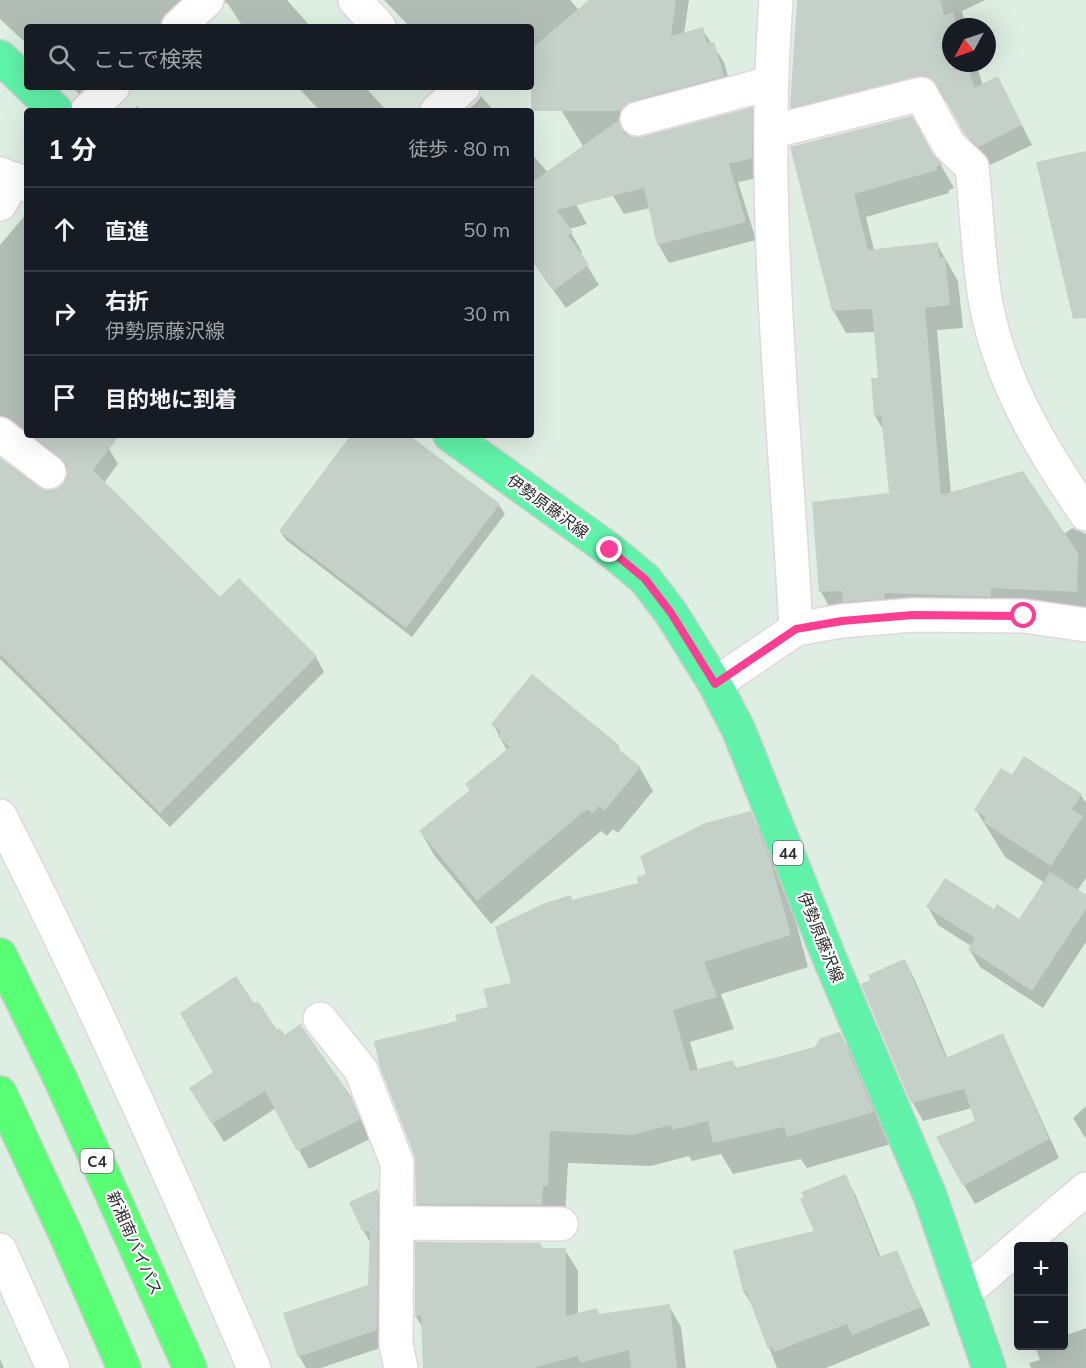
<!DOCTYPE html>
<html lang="ja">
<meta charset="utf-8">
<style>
body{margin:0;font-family:Mulish,"Noto Sans JP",sans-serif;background:#242831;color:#f1f3f6}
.controls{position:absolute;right:18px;bottom:18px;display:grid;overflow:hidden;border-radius:6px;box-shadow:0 6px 24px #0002}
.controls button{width:54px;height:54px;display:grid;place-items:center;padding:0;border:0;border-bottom:2px solid #363941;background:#171b24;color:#f1f3f6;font:30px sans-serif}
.compass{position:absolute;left:942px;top:18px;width:54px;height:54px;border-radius:50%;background:#171b24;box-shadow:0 6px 24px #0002;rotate:230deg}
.stop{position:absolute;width:18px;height:18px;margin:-14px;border:4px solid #fb3e93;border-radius:50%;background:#fff}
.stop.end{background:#fb3e93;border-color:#fff;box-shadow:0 2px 6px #0008}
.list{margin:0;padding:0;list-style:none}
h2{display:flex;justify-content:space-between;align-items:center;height:78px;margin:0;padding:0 24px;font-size:26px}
h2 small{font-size:20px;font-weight:400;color:#9ea1a6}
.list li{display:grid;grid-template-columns:39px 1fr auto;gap:18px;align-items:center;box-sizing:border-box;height:84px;padding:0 24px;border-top:2px solid #363941}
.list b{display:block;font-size:22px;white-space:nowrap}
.list p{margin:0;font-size:20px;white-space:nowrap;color:#9ea1a6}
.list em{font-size:20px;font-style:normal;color:#9ea1a6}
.icon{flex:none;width:33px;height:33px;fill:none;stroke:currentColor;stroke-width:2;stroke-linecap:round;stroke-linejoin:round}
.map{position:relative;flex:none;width:1086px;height:1368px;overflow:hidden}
.search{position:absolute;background:#171b24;box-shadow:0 6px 24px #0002;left:24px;top:24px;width:510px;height:66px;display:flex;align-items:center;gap:15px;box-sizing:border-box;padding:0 21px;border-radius:6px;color:#9ea1a6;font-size:22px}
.panel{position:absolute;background:#171b24;box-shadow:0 6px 24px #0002;left:24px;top:108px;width:510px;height:330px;border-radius:6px}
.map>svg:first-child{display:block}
</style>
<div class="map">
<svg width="1086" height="1368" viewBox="0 0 1086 1368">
<rect width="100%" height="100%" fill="#dfeee3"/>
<g fill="#0003">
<polygon points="0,0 205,0 180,27 27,27 27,44 0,19"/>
<polygon points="219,0 287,0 311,27 243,27 228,4"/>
<polygon points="384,0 570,0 600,34 591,0 689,0 684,34 702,29 724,62 733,95 634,125 629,137 641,139 752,109 763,127 762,177 738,182 756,240 669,263 658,244 650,208 624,214 531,60 531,27 410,27"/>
<polygon points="798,0 985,0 962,11 966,27 951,27 951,63 976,63 983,86 998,78 1032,145 990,165 977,153 949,103 936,94 803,126 792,107"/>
<polygon points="72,87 112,87 84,99"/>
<polygon points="298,87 365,87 387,111 320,111"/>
<polygon points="481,96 494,111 466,111 477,102"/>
<polygon points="137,106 143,111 133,111"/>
<polygon points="792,148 933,157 941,165 954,188 949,190 949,193 866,217 874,250 937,244 958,281 963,328 937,330 951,494 1064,534 1072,528 1086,534 1086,614 834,615 821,592 890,495 884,431 875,416 880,379 876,332 846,333 833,310"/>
<polygon points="531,153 577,206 587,224 569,229 582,252 580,254 599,285 566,308 531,259"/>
<polygon points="27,213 27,435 95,435 109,449 118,464 104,483 220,599 316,657 324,672 170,827 0,659 0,458 37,488 47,492 57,490 65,485 69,473 22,434 0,433 0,245"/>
<polygon points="353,435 407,435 499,505 505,514 412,637 286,540 280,531"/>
<polygon points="493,724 618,746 622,754 640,768 653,791 618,833 613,829 607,836 601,831 491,924 434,855 421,832 470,791 467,785 507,751"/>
<polygon points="1013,777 1081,795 1086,803 1086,878 1077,891 1086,897 1086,942 1043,1008 980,967 969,949 971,946 938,925 928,907 994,911 1020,921 1045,883 1005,857 976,810"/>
<polygon points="750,813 768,845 788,893 808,967 721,994 734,1029 690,1042 698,1070 732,1061 737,1069 816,1048 840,1034 858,1066 891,1144 807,1168 801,1159 733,1174 721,1154 692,1161 689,1156 651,1166 568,1163 565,1217 435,1236 417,1204 458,1022 490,1008 513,984 573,902 640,884 647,875"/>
<polygon points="905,961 915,980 948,1059 1003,1035 1059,1158 975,1204 964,1185 977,1122 972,1108 923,1121 913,1103 863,985"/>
<polygon points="254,1005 276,1032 350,1096 370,1139 309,1169 276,1108 224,1142 202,1106 215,1073"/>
<polygon points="1086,1106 1086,1139 1073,1118"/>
<polygon points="845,1176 855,1194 881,1258 896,1252 930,1325 826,1368 777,1368 755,1310 744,1292 735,1251 816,1232"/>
<polygon points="377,1191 387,1207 386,1346 321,1368 306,1368 299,1356 370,1286 371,1244 363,1230"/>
<polygon points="417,1243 540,1244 543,1249 565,1250 578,1271 578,1314 596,1309 600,1316 669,1306 681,1327 686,1368 423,1368 423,1328 416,1317"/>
<polygon points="1086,1328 1086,1368 1031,1368 1029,1363 1040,1360 1035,1346 1064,1346 1064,1336"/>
<polygon points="0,1359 4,1368 0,1368"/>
</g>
<g fill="#c4d0c8">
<polygon points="589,0 676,0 671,36 703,27 707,43 714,42 724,76 632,101 621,111 531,111 531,49"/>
<polygon points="797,0 940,0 944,15 953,12 957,27 951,27 951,63 967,63 974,88 998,76 1022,125 978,147 964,133 937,85 924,76 790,108"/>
<polygon points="753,107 752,158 729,164 746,222 657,245 644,188 557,210 573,232 568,235 589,265 554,290 531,258 531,174 535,180 619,120 624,133 632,137 641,137"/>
<polygon points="912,116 933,154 942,164 936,167 937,170 854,194 868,250 938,242 939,258 945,257 950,305 925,308 941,495 1023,471 1078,553 1077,592 991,588 991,597 884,593 885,599 843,602 842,591 819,592 812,502 889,493 881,415 874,416 871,378 878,378 872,309 832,311 790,147"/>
<polygon points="1086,151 1086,318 1073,319 1036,162"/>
<polygon points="32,435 120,435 93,470 220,597 239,578 317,656 160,813 0,654 0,458 46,490 57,489 63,484 67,475 67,465 61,458"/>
<polygon points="351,435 409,435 500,504 406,628 279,531"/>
<polygon points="532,674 619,745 617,748 641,767 604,811 599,806 593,813 587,809 477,901 419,831 470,790 465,784 510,747 497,736 501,732 491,724"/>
<polygon points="1024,756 1082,794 1072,809 1083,816 1051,866 983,822 986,817 974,810 1001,768 1012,775"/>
<polygon points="751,811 770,860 791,935 704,962 717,997 673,1010 690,1071 733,1060 735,1068 815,1047 820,1038 840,1032 874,1112 787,1137 784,1127 713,1143 708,1121 672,1130 671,1125 632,1135 550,1131 548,1186 543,1186 542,1205 416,1204 415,1157 380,1067 374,1041 457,1021 455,1015 488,1007 483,989 511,983 495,927 545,903 571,895 572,900 638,883 637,877 646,874 640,856 705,823"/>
<polygon points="1050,872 1086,895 1086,909 1032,991 968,949 975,938 926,907 945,878 994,909 997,904 1019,919"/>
<polygon points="905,959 946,1058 1003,1033 1049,1139 963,1186 936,1137 975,1121 964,1089 911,1103 861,984 870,980 868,975"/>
<polygon points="236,976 254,1003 258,1001 277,1030 279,1028 285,1035 300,1024 351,1096 360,1120 297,1151 265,1091 212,1124 189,1088 213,1072 180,1013"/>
<polygon points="846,1174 879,1257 897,1250 921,1307 852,1335 847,1324 774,1352 772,1347 768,1349 746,1291 743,1292 733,1250 814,1231 800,1199 804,1197 801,1192"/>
<polygon points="378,1189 377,1330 298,1357 283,1313 368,1285 370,1231 362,1231 349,1202"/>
<polygon points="415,1242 541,1243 541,1248 566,1248 566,1316 597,1308 599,1314 670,1304 677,1368 631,1368 629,1350 580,1363 578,1356 533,1368 423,1368 421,1315 415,1317"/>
</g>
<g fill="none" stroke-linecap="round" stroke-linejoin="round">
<defs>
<g id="minor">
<polyline points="355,0 379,27"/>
<path d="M776,0C760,206 785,422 796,629"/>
<polyline points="178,27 207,0"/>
<polyline points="87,111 113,87"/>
<polyline points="437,111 463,87"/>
<polyline points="637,119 771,83"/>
<path d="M771,132L921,94L949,145L972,167C977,213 978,260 986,304C1001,382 1042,450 1086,514"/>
<polyline points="0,174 27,185"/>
<polyline points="0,204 14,179"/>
<polyline points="0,434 49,472"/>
<polyline points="715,684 796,629 842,621 913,615 1024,616 1086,625"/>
<path d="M0,816C92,996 174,1182 254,1368"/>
<polyline points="320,1019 361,1070 397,1163 396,1345 401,1368"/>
<polyline points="397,1223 561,1224"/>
<polyline points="1019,1246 1086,1189"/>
<polyline points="0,1250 53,1368"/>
<polyline points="963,1294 1018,1247"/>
</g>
<g id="major">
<polyline points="0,57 27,83"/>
<polyline points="31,87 56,111"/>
<polyline points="450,435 610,550 645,579 671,613 715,684 739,731 829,957 930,1196 989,1368"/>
</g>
<g id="highway">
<polyline points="0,955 60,1078 190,1368"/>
<polyline points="0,1093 66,1235 124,1368"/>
</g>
</defs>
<use href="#minor" stroke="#e5d4db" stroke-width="36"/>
<use href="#major" stroke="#ccc" stroke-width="36"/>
<use href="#highway" stroke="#ccc" stroke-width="36"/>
<use href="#minor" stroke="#fff" stroke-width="33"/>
<use href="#major" stroke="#60f2a9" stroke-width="33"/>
<use href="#highway" stroke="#58ff75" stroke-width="33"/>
</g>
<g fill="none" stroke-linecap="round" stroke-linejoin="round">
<polyline stroke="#fb3e93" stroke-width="8" points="610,550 645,579 671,613 715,684 796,629 842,621 913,615 1024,616"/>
</g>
<g text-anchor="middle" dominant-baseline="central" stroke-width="4.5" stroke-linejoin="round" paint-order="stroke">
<g fill="#fff" stroke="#6b6b6b" stroke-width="1.5">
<rect x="773" y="841" width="30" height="24" rx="4.5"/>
<rect x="80.5" y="1149" width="33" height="24" rx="4.5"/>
</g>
<g font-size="15" font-weight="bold" fill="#2c2c2c">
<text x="788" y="853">44</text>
<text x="97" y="1161">C4</text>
</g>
<g font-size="16" fill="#2c2c2c" stroke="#fff">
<text transform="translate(548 506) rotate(36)">伊勢原藤沢線</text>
<text transform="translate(821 937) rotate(68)">伊勢原藤沢線</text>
<text transform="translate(135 1243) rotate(66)">新湘南バイパス</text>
</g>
</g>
</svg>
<div class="controls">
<button>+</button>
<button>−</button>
</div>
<svg class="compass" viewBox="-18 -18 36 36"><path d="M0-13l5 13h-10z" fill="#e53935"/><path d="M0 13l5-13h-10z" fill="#9ea1a6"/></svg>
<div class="stop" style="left:1024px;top:616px"></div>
<div class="stop end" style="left:610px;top:550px"></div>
<div class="search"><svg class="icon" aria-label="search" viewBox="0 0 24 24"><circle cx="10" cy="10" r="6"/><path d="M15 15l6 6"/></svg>ここで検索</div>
<section class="panel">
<h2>1 分<small>徒歩 · 80 m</small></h2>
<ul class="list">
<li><svg class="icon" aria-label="ahead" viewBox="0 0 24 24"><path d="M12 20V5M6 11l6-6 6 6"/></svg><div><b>直進</b></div><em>50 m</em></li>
<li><svg class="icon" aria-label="right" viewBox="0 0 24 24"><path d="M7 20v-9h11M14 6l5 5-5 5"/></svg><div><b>右折</b><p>伊勢原藤沢線</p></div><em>30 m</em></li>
<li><svg class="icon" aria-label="arrive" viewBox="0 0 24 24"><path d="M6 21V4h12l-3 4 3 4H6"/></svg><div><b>目的地に到着</b></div></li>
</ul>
</section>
</div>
